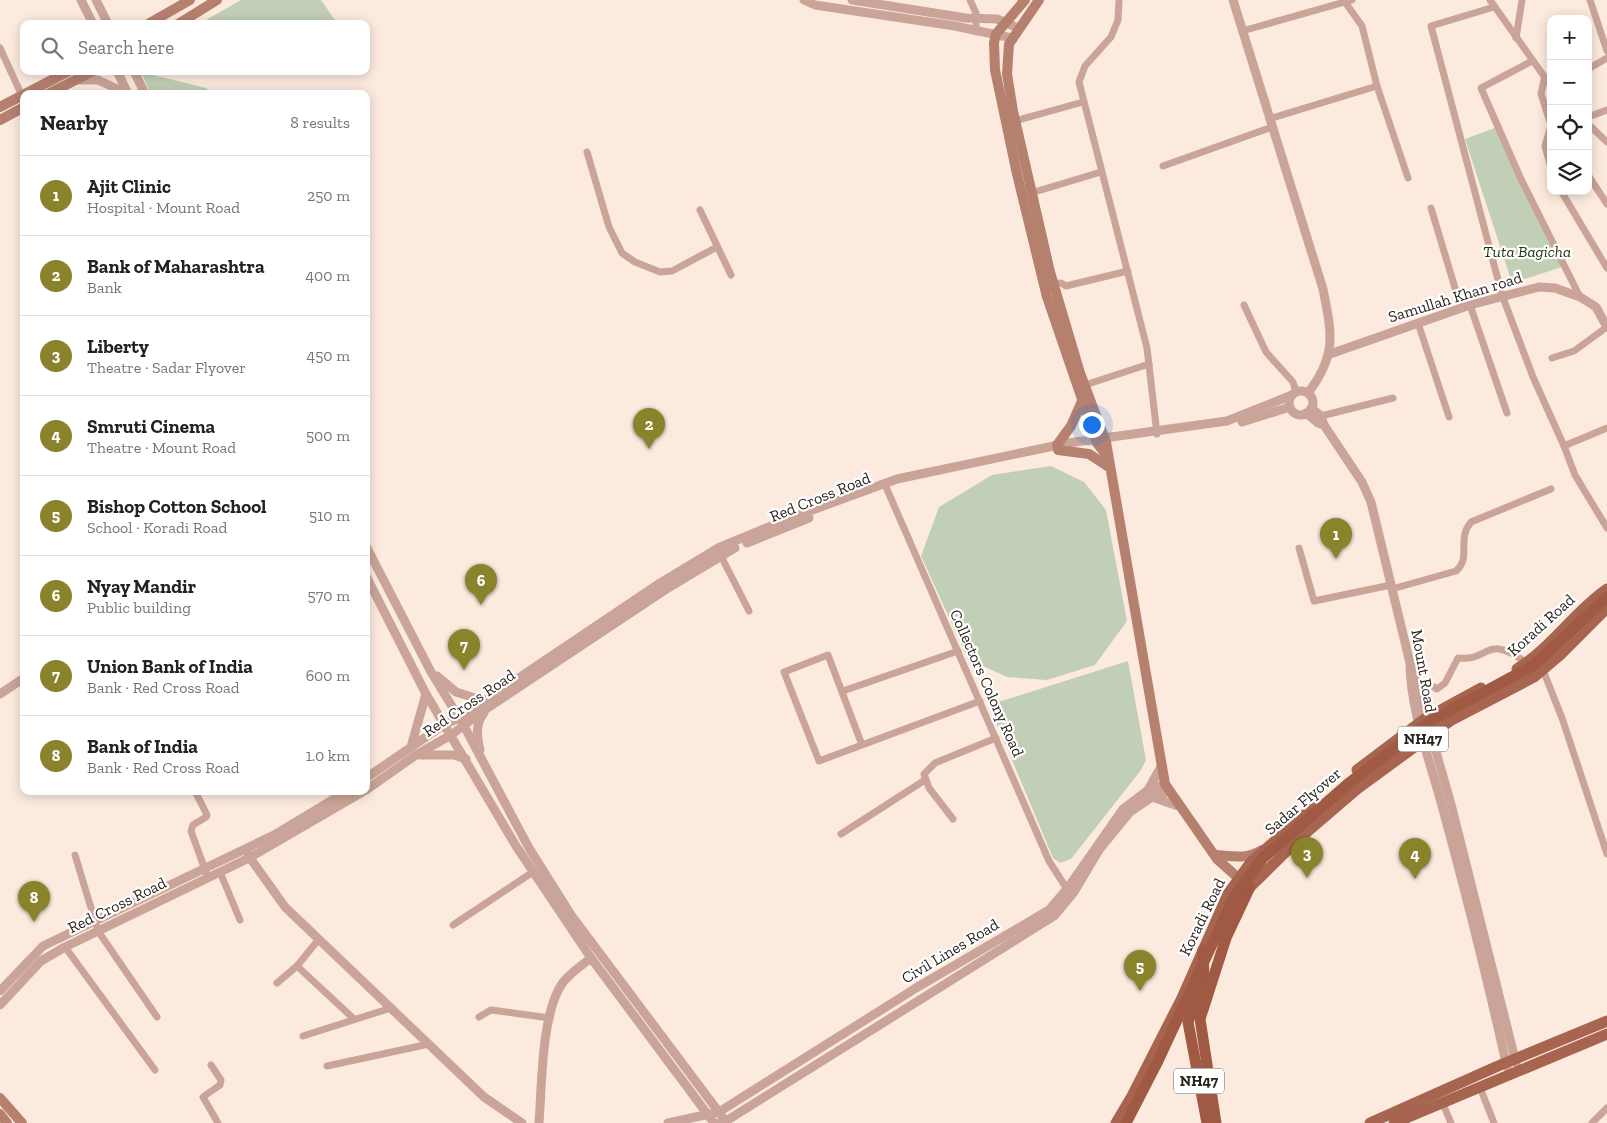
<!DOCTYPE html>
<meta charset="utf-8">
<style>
body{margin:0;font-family:"Zilla Slab",serif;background:#f2f2f2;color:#222}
.controls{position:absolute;right:15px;top:15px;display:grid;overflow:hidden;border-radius:10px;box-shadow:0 2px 12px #0003}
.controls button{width:45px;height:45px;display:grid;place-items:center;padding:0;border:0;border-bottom:1px solid #e0e0e0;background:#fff;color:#222;font:25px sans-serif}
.you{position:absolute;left:1091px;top:424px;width:18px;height:18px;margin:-12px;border:4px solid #fff;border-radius:50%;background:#1a73e8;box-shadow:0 0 0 8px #1a73e833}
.badge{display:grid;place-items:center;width:32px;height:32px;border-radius:50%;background:#89832b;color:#fff;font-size:16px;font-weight:700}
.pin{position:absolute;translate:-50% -41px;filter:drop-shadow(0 1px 2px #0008)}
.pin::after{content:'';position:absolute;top:26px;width:18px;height:15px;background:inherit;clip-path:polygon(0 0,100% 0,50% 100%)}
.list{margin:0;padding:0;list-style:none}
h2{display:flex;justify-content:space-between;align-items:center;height:65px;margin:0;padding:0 20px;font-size:21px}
h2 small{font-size:16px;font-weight:400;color:#767676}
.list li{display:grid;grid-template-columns:32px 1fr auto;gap:15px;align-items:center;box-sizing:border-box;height:80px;padding:0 20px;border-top:1px solid #e0e0e0}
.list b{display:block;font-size:19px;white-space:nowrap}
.list p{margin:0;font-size:16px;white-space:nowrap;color:#767676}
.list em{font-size:16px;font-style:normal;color:#767676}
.icon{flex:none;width:28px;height:28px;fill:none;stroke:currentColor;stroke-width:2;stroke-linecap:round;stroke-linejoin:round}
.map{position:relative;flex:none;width:1607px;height:1123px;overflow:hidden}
.search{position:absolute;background:#fff;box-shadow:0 2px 12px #0003;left:20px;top:20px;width:350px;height:55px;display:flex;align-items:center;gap:12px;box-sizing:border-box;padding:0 18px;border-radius:10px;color:#767676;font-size:19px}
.panel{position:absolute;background:#fff;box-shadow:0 2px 12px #0003;left:20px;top:90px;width:350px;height:705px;border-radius:10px}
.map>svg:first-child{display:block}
</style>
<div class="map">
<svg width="1607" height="1123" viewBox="0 0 1607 1123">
<rect width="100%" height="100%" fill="#fceade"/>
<g fill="#c1cfb7">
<polygon points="241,0 321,0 337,23 199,24"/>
<polygon points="141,72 206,88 214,94 151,94"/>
<polygon points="1497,127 1562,267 1512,283 1465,139"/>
<polygon points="1051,466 1084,482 1106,510 1127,621 1095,665 1047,680 1007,677 968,659 921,556 939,507 992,475"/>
<polygon points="1128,661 1146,760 1141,770 1071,859 1060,863 1053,858 989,705"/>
</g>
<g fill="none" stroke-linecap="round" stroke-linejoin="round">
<g stroke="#caa498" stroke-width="7">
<polyline points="970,0 976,13 976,32"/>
<polyline points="1119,0 1118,20 1111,37 1085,66 1079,82 1147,348 1157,434"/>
<polyline points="1490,0 1551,86"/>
<polyline points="1590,0 1607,51"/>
<polyline points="1345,2 1362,26 1377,86"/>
<polyline points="1494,7 1431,26 1502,295 1533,377 1564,446"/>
<polyline points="1242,31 1352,0"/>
<polyline points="1516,38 1522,0"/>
<polyline points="0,48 23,98"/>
<polyline points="1532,61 1481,88 1520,177 1580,297"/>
<polyline points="1588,69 1607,58"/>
<polyline points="1544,80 1541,94 1551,125"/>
<polyline points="1588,117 1607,110"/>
<polyline points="1269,119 1377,86 1408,178"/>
<polyline points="1015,121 1083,102"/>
<polyline points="1588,124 1607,142"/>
<polyline points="1551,126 1545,146 1551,168"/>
<polyline points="587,152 609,227 622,253 635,262 660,272 672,271 717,247"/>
<polyline points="1163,166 1272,127"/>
<polyline points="1588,175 1607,204"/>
<polyline points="1561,191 1607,268"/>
<polyline points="1031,193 1101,172"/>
<polyline points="1431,208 1461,308"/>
<polyline points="700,210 731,275"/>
<polyline points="1053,284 1061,283 1066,286 1128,271"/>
<polyline points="1244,305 1266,352 1293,382 1296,392"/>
<polyline points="1470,305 1507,413"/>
<polyline points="1418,323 1449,417"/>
<polyline points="1552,358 1574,351 1607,327"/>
<polyline points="1085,385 1149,364"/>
<polyline points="1321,416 1393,398"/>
<polyline points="1607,428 1564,446 1575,475 1607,528"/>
<polyline points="886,487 1049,861 1067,889"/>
<polyline points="1299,548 1314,601 1391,585"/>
<polyline points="720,554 749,611"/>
<path d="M1392,589L1456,571C1472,557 1456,540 1471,522L1551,489"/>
<polyline points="1543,670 1562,718 1607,854"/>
<path d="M1434,687L1437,689L1445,683L1458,658C1491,662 1484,632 1527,663"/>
<polyline points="843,691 958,651"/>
<polyline points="862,745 828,655 784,672 819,761 980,701"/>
<polyline points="195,791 207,815 206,817 193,825 191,831 208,878"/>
<polyline points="953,819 929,788 924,774 935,763 996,738"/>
<polyline points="841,834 925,780"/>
<polyline points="75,855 98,931 157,1017"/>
<polyline points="220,872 240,920"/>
<polyline points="453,925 533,872"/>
<polyline points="65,947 155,1070"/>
<polyline points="297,966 354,1019"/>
<polyline points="277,983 297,966 319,939"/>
<polyline points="479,1017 491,1010 550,1018"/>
<polyline points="303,1036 391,1008"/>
<polyline points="211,1065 221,1080 220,1085 203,1097 218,1123"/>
<polyline points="327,1066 429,1044"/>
<polyline points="1481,1090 1494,1123"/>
<polyline points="1443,1104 1451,1123"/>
<polyline points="1592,1123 1607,1108"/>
</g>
<g stroke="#caa498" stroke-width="9">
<polyline points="81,0 93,24"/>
<polyline points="96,0 108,24"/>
<polyline points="804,0 815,5 955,26 1012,38"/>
<polyline points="852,0 966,18 997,19 1018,28"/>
<path d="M1233,0L1323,289C1332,334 1337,355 1308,393"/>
<polyline points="117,71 128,94"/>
<polyline points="134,71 145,94"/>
<polyline points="78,80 98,80 128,94"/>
<polyline points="1330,354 1470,305 1539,287 1555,288 1580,297 1596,307 1607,327"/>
<circle cx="1301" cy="403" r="12"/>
<path d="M1311,408L1321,416L1324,425L1362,482L1371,502L1410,663C1410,710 1432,767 1444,813C1467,897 1488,982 1507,1067"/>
<polyline points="1306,413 1318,423 1324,425"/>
<polyline points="1242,422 1290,407"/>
<polyline points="747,543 809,518"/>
<polyline points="366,546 431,672 464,726 529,848 571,915 727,1123"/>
<polyline points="366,576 426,694 516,846 591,958 714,1123"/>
<polyline points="1412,667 1452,808 1516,1063"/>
<polyline points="437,676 456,692 484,701"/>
<polyline points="0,694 24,678"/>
<polyline points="411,747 426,694"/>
<path d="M480,750C477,737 475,724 484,713"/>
<polyline points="420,755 454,755 466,759"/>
<polyline points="366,778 445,724 459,718 660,583 718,548 788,519 897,479 1068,443 1227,421 1292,395"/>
<polyline points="366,790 416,755 451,735 489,707 665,590 735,548"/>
<polyline points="1148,790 1162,765"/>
<polyline points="1152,797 1181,807"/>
<polyline points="248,855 285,907 484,1097 522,1123"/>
<polyline points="0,991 43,946 274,835 347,791"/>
<polyline points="0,1005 41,961 65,947 249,858 364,791"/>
<polyline points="721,1122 726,1121 1054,916 1074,892 1099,850 1130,812 1152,797 1170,791"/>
<path d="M539,1123C542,1086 541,1010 564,981C572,972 582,965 591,958"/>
<polyline points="668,1123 719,1112 916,988 1049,910 1067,889 1123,809 1148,790 1165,784"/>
</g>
<g stroke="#b6806f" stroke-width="10">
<polyline points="1025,0 996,34 994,43 995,70 1017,174 1047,297 1097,443 1107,456"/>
<polyline points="1039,0 1009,44 1007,74 1013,111 1050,272 1080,373 1106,442 1165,784 1217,859 1245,884"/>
<polyline points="148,24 190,0"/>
<polyline points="178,24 217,0"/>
<polyline points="48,94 93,71"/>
<polyline points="0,107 69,71"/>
<polyline points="0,120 24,107"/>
<polyline points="1057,445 1071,426 1082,401"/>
<polyline points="1058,450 1089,454 1109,467"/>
<path d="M1215,855C1232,856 1246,860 1262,850"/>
<polyline points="0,1098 22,1123"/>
<polyline points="0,1114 7,1123"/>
</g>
<g stroke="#a76550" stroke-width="11">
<path d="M1517,669C1552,647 1574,612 1607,589"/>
<polyline points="1357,770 1426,718 1481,688"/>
<polyline points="1250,887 1301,837 1357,789 1450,721 1534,677 1560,655 1607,608"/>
<polyline points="1116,1123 1132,1096 1182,998 1228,894 1251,862 1318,803"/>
</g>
<g stroke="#a05942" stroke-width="11">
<polyline points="1203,950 1204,978 1188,1022 1207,1123"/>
<polyline points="1216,1123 1200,1019 1226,938 1250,887"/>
</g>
<defs>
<polyline id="rail" points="1374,1123 1539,1050 1607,1024"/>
</defs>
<use href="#rail" stroke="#49413b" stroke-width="4.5"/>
<use href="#rail" stroke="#fff" stroke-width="2.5" stroke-dasharray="8" stroke-linecap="butt"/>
<g stroke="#a76550" stroke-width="11">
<polyline points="1370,1123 1498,1066 1607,1021"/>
<polyline points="1394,1123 1607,1034"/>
</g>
<polyline stroke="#a05942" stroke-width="11" points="1126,1123 1158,1061 1234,897 1263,858 1349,783 1434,719 1534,665 1607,597"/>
</g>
<g text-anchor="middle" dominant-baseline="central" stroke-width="4.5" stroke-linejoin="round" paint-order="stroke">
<g fill="#fff" stroke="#696562" stroke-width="1">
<rect x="1398" y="726.5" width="50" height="25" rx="4"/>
<rect x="1174" y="1068.5" width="50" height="25" rx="4"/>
</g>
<g font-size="15" font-weight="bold" fill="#29231e">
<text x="1423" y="739">NH47</text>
<text x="1199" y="1081">NH47</text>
</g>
<g font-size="16" font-style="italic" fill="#1c3404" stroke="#fff">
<text x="1527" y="251">Tuta Bagicha</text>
</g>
<g font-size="16" fill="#29231e" stroke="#fff">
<text transform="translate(1455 297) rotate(-17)">Samullah Khan road</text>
<text transform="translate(820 497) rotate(-22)">Red Cross Road</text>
<text transform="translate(1541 625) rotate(-42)">Koradi Road</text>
<text transform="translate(1424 671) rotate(80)">Mount Road</text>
<text transform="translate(987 683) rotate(66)">Collectors Colony Road</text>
<text transform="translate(469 703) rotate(-34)">Red Cross Road</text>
<text transform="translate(1303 801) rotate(-40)">Sadar Flyover</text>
<text transform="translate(117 905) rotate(-26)">Red Cross Road</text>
<text transform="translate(1202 917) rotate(-64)">Koradi Road</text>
<text transform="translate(950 951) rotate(-31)">Civil Lines Road</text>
</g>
</g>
</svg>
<div class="controls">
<button>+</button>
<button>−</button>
<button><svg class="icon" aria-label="locate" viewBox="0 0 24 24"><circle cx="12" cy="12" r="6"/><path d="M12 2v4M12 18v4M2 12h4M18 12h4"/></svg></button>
<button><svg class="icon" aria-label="layers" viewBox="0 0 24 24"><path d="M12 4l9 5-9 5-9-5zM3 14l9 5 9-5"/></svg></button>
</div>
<div class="you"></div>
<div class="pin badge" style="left:1336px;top:559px">1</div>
<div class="pin badge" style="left:649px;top:449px">2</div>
<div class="pin badge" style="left:1307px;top:878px">3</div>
<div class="pin badge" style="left:1415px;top:879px">4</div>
<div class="pin badge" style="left:1140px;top:991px">5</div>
<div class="pin badge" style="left:481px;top:605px">6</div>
<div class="pin badge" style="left:464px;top:670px">7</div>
<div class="pin badge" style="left:34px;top:922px">8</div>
<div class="search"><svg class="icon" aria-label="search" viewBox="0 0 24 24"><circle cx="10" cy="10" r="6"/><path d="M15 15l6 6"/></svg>Search here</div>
<section class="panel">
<h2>Nearby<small>8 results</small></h2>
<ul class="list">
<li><span class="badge">1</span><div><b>Ajit Clinic</b><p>Hospital · Mount Road</p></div><em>250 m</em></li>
<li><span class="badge">2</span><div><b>Bank of Maharashtra</b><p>Bank</p></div><em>400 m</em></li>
<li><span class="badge">3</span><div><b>Liberty</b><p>Theatre · Sadar Flyover</p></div><em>450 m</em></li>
<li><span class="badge">4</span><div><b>Smruti Cinema</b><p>Theatre · Mount Road</p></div><em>500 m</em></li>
<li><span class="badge">5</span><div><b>Bishop Cotton School</b><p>School · Koradi Road</p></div><em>510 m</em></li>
<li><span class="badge">6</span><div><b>Nyay Mandir</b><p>Public building</p></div><em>570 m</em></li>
<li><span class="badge">7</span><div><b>Union Bank of India</b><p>Bank · Red Cross Road</p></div><em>600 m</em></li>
<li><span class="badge">8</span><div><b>Bank of India</b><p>Bank · Red Cross Road</p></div><em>1.0 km</em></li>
</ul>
</section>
</div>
